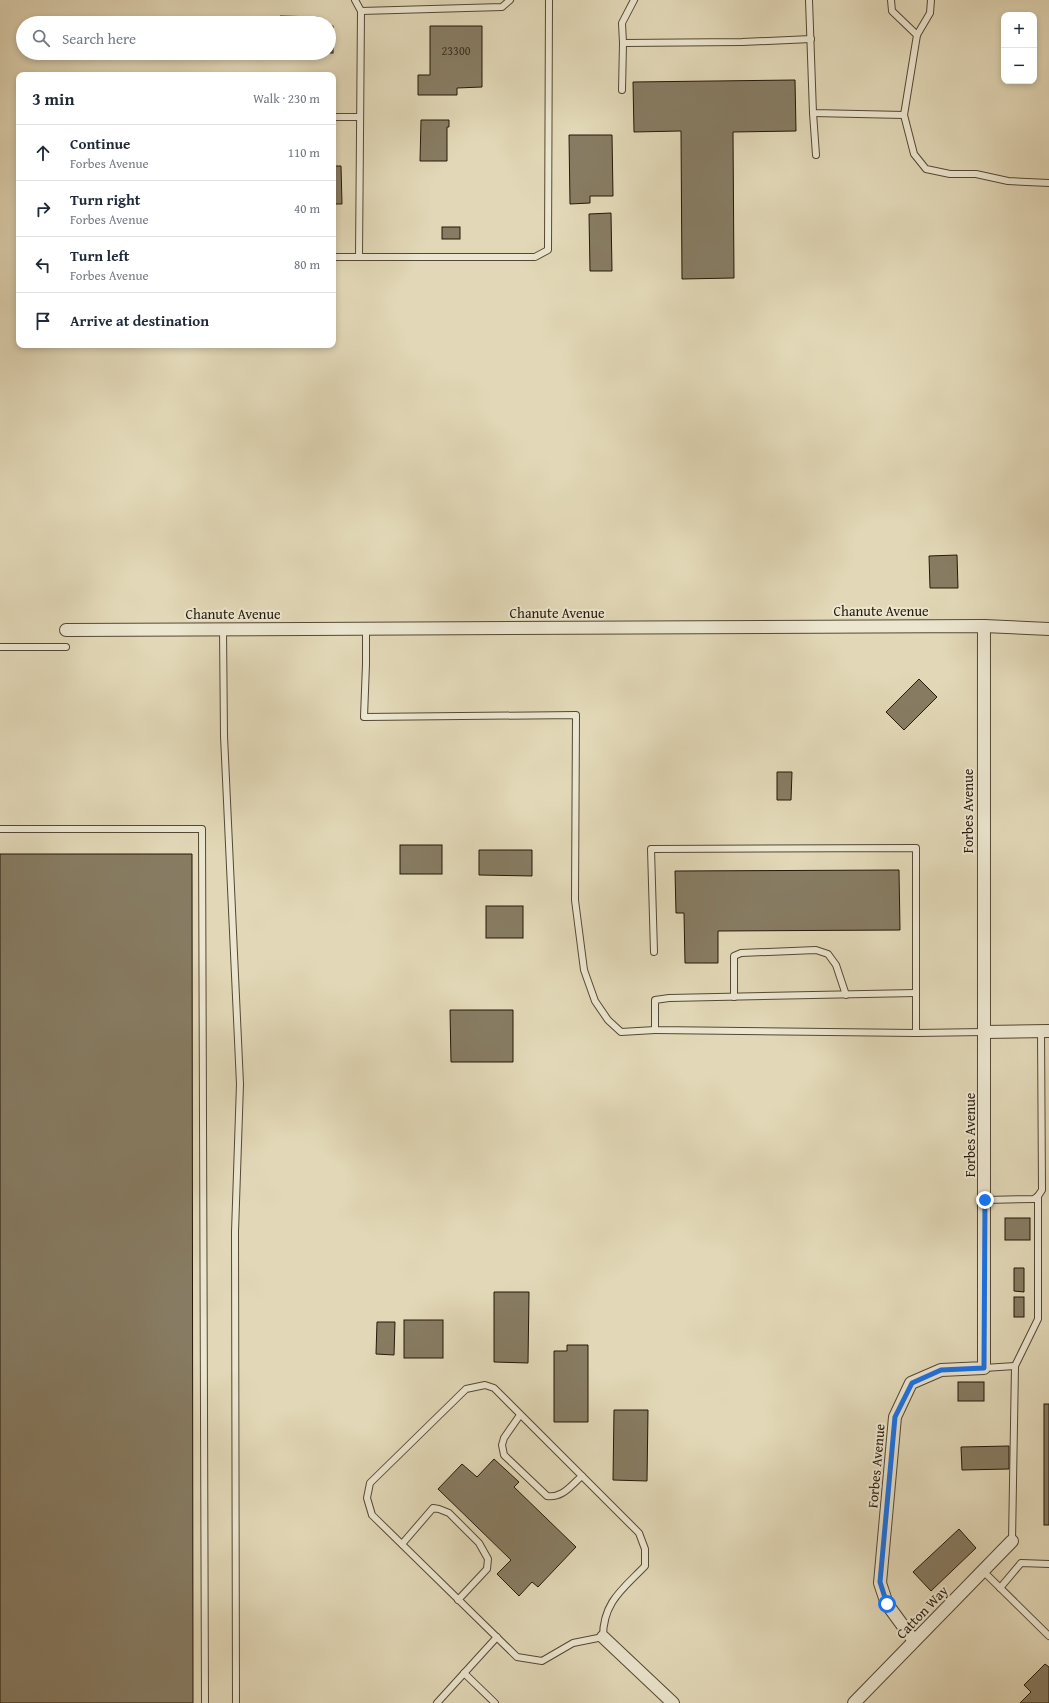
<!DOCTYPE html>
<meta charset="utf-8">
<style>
body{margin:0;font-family:"Gentium Book Plus",serif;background:#f2f2f3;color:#1f2937}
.controls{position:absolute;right:12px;top:12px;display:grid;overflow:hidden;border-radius:8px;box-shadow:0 2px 6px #0003}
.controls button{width:36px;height:36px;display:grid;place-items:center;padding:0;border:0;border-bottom:1px solid #e0e1e3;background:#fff;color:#1f2937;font:20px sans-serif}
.stop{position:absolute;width:12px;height:12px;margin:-9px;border:3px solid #1a73e8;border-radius:50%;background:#fff}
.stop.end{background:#1a73e8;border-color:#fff;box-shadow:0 1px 4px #0008}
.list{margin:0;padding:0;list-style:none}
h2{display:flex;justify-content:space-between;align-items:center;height:52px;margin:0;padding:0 16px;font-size:17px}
h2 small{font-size:13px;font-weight:400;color:#747a83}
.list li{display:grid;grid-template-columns:26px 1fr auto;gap:12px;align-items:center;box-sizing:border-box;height:56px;padding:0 16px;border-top:1px solid #e0e1e3}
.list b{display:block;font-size:15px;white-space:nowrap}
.list p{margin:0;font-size:13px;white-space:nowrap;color:#747a83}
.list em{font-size:13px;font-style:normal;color:#747a83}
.icon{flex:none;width:22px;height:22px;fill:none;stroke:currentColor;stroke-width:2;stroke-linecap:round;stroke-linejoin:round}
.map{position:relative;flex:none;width:1049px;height:1703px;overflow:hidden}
.search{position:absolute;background:#fff;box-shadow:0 2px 6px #0003;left:16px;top:16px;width:320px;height:44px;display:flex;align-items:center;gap:10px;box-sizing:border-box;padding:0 14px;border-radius:22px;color:#747a83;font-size:15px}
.panel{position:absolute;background:#fff;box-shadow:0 2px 6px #0003;left:16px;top:72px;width:320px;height:276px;border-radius:8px}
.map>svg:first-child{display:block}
</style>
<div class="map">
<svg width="1049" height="1703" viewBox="0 0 1049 1703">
<rect width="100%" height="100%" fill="#e2d8b7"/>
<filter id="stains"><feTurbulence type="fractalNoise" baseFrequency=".005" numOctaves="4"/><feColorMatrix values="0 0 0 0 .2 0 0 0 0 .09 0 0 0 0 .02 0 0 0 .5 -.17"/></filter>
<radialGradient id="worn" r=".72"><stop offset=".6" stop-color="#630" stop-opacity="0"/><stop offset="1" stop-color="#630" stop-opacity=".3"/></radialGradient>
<g fill="#877c63" stroke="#241808">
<polygon points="280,16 319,17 319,23 280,23"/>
<rect x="329" y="26" width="4" height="27"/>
<polygon points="430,26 482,26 482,87 457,88 457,95 418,95 418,75 430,75"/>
<polygon points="795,80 796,131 733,132 734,278 682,279 681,131 634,132 633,82"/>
<polygon points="421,120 449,120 449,127 447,127 447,161 420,161"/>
<polygon points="569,135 612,135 613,196 590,196 590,203 570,204"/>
<polygon points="333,166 341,166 342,204 333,204"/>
<polygon points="611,213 612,271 590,271 589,214"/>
<rect x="442" y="227" width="18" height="12"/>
<polygon points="957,555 958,588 930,588 929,556"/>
<polygon points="919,679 937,697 904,730 886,712"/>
<polygon points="777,772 792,772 791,800 777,800"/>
<rect x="400" y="845" width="42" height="29"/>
<polygon points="479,850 532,850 532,876 479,875"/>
<polygon points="0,854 192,854 193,1703 0,1703"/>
<polygon points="899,870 900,930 718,931 718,963 685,963 684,913 676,913 675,871"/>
<rect x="486" y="906" width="37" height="32"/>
<polygon points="450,1010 513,1010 513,1062 451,1062"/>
<rect x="1005" y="1218" width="25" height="22"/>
<polygon points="1014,1268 1024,1268 1024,1292 1014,1291"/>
<polygon points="494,1292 529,1292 528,1363 494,1362"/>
<rect x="1014" y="1297" width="10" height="20"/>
<rect x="404" y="1320" width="39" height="38"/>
<polygon points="377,1322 395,1322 394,1355 376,1354"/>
<polygon points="567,1345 588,1345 588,1422 554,1422 554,1351 567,1351"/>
<rect x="958" y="1382" width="26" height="19"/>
<rect x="1044" y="1404" width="5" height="121"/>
<polygon points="614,1410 648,1410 647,1481 613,1480"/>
<polygon points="1009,1446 1009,1469 962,1470 961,1447"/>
<polygon points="494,1459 519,1482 514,1487 576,1547 538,1587 532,1582 519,1596 497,1574 511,1560 438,1489 462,1464 477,1477"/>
<polygon points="959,1529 976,1548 931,1591 913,1572"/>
<polygon points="1045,1664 1049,1667 1049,1703 1020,1703 1031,1692 1024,1685"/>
</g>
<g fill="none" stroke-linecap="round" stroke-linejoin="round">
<defs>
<g id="lane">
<polyline points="634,0 622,23 623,43 742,42 811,39"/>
<polyline points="809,0 813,113 904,115 917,35 892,11 891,0"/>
<polyline points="361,11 502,7 510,0"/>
<polyline points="917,35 930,13 931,0"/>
<polyline points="622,90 623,43"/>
<polyline points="813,113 816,155"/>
<polyline points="904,115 914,154 926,169 950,174 976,174 1008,181 1049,183"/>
<polyline points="333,117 360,117"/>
<polyline points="333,257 359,257 361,11 355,0"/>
<polyline points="359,257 535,257 548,250 549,0"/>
<polyline points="223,629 224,736 240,1084 235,1232 236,1703"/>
<polyline points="366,629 366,664 364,717 576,715 575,900 584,970 595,1001 608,1020 621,1032 655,1030"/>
<polyline points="0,647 66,647"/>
<polyline points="0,829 202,829 205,1703"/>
<polyline points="654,952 651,849 916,848 916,1033 984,1032"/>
<polyline points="916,993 669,998 655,1000 655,1030 916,1033"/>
<polyline points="734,997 734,956 741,953 816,950 828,954 836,965 846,995"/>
<polyline points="985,1200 1034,1199 1038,1196 1042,1190 1041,1031"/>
<polyline points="984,1368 1015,1366"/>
<path d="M485,1385L494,1388L639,1533L645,1549V1566C623,1589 603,1602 603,1637L573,1643L542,1661L517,1657L372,1515L367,1498L370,1483L466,1389Z"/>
<path d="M520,1415L504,1438L502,1445L504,1455L547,1496C563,1498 570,1486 582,1476"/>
<polyline points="1012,1541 1015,1366 1038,1319 1038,1196"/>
<polyline points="402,1544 433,1508 439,1509 449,1513 479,1543 488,1559 487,1569 458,1600"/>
<polyline points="983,1571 1049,1636"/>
<polyline points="1000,1588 1021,1563 1049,1564"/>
<polyline points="464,1673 495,1703"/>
<polyline points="437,1703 497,1637"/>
</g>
<g id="street">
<polyline points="66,630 984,626 1049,629"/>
<polyline points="984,1032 1049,1031"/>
<polyline points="603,1637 673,1703"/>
<path d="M914,1641L887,1604L880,1583L895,1417L911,1383L941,1370L984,1368C986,1120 983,873 984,626"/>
<polyline points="854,1703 1012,1541"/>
</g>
</defs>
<use href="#lane" stroke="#544834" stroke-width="8"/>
<use href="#street" stroke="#544834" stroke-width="14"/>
<use href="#lane" stroke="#ece6d0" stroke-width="6"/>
<use href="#street" stroke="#ece6d0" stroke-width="12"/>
</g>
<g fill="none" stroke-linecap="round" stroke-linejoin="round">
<polyline stroke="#1a73e8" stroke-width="5" points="887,1604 880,1582 895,1417 912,1383 941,1370 984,1368 985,1200"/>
</g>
<g text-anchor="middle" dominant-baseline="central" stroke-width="4" stroke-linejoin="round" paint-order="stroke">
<g font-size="12" fill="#3d311f">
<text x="456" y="50">23300</text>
</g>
<g font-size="14" fill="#241808" stroke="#ece6d0">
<text x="881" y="611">Chanute Avenue</text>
<text x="557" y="613">Chanute Avenue</text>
<text x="233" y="614">Chanute Avenue</text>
<text transform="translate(968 811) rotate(-90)">Forbes Avenue</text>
<text transform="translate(970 1135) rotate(-90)">Forbes Avenue</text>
<text transform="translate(876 1466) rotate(-85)">Forbes Avenue</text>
<text transform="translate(922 1612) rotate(-46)">Catton Way</text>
</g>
</g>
<rect width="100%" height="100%" filter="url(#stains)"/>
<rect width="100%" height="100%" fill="url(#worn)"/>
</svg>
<div class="controls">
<button>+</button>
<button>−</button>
</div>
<div class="stop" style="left:887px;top:1604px"></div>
<div class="stop end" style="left:985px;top:1200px"></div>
<div class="search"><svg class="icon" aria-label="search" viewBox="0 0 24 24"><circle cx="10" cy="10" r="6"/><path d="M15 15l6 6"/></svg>Search here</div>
<section class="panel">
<h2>3 min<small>Walk · 230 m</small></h2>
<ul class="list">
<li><svg class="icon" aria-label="ahead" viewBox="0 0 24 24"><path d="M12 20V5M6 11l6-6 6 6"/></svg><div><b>Continue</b><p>Forbes Avenue</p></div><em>110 m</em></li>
<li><svg class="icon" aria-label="right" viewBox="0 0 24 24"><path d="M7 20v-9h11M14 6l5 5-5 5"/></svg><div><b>Turn right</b><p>Forbes Avenue</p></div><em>40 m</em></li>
<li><svg class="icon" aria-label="left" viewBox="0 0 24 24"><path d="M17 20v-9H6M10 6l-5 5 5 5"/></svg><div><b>Turn left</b><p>Forbes Avenue</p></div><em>80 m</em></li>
<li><svg class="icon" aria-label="arrive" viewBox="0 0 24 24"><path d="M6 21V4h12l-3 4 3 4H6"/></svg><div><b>Arrive at destination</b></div></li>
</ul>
</section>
</div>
